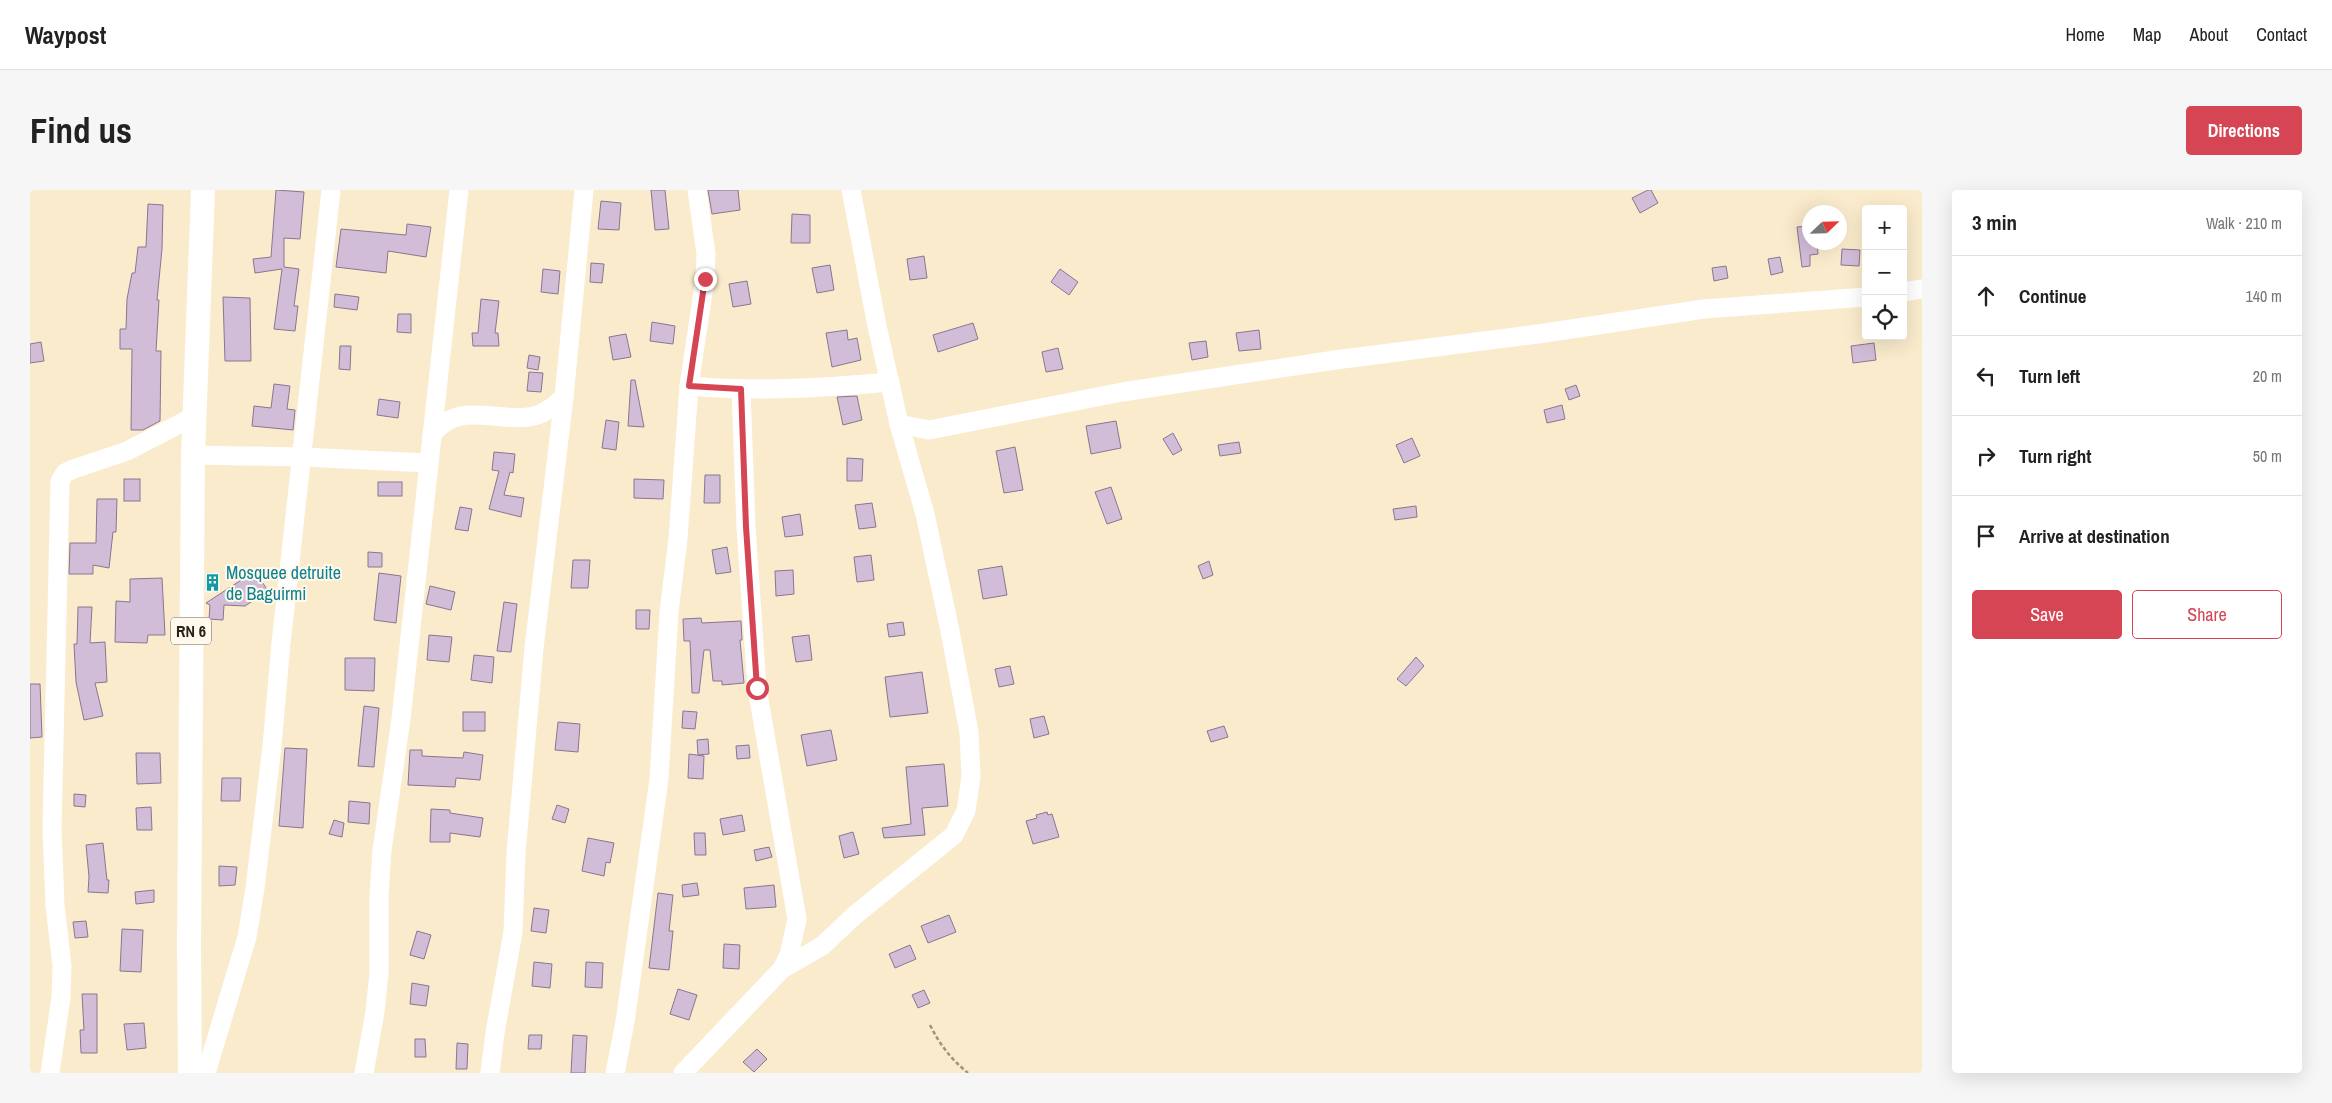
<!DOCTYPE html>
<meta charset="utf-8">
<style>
body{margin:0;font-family:"Archivo Narrow",sans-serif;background:#f6f6f6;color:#222}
.controls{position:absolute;right:15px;top:15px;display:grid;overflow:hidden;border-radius:5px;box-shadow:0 5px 20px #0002}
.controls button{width:45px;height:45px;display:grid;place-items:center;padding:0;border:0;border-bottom:1px solid #e0e0e0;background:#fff;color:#222;font:25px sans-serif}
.compass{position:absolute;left:1772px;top:15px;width:45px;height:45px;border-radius:50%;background:#fff;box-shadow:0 5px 20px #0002;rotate:67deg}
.stop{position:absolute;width:15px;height:15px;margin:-11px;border:4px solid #d54554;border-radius:50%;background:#fff}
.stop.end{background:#d54554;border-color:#fff;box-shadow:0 1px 5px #0008}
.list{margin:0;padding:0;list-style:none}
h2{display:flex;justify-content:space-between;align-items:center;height:65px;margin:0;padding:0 20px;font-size:21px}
h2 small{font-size:16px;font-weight:400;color:#767676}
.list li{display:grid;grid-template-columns:32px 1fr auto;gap:15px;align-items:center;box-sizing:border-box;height:80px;padding:0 20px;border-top:1px solid #e0e0e0}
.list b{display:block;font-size:19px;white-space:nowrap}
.list em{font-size:16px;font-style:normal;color:#767676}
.actions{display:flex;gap:10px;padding:15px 20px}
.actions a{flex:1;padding:11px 0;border:1px solid #d54554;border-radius:5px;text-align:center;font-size:18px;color:#d54554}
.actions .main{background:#d54554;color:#fff}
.icon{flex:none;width:28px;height:28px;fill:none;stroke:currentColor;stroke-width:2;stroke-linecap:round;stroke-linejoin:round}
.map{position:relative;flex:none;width:1892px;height:883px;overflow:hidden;border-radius:5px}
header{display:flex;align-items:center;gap:30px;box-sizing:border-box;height:70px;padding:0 25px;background:#fff;border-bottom:1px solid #e0e0e0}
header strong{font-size:24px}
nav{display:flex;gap:28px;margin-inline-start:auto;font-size:18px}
.intro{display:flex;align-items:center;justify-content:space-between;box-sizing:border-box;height:120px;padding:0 30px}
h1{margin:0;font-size:35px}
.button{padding:12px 22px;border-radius:5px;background:#d54554;color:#fff;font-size:18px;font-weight:700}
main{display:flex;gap:30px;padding:0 30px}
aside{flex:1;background:#fff;border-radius:5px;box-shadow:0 5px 20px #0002}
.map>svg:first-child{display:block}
</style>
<header>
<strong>Waypost</strong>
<nav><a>Home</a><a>Map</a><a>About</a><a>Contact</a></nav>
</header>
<div class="intro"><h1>Find us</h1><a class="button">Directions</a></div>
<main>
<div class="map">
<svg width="1892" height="883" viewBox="0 0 1892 883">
<rect width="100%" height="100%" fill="#faebcc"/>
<g fill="#d2bdd8" stroke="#89768f">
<polygon points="246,0 274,2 270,49 254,48 254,77 269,79 264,116 268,116 265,141 244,139 252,79 225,83 223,69 241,67"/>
<polygon points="621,0 635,0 639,39 625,40"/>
<polygon points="678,0 708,0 710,20 682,24"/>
<polygon points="1618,0 1621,0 1628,13 1610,23 1602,8"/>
<polygon points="571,11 591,13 589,40 568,39"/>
<polygon points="118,14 133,15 132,59 127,110 129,110 126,161 131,161 130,231 113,240 101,240 102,159 90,159 90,139 96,139 97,109 102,83 105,83 108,57 116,57"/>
<polygon points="762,24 780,25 780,53 761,53"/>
<polygon points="377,34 401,37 396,67 358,61 356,83 306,77 311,39 376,45"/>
<polygon points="1780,36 1780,52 1787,52 1788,64 1780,65 1780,76 1772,77 1767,37"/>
<polygon points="1812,59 1830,60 1829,76 1811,75"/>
<polygon points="894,66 897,88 880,90 877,69"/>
<polygon points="1750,67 1753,82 1741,85 1738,69"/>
<polygon points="561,73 574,74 572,93 560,92"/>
<polygon points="800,75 804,100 787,103 782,78"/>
<polygon points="1696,76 1698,88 1684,91 1682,78"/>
<polygon points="513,79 530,81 528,104 511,102"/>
<polygon points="1030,79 1048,92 1039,105 1021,92"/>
<polygon points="717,91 721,114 703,117 699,94"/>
<polygon points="305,104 329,107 327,120 304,117"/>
<polygon points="193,107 220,108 221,171 195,171"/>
<polygon points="451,109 469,111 465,143 468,143 469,156 443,156 442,143 448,143"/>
<polygon points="368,124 381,124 381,143 367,142"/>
<polygon points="622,132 645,136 643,154 620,151"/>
<polygon points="943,133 948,149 908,162 903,145"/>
<polygon points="817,140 818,150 827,148 831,170 802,177 796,143"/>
<polygon points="1229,140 1231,159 1209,161 1206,143"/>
<polygon points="596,144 601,167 583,170 579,147"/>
<polygon points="1176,151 1178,167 1162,170 1159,153"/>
<polygon points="11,152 14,171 0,173 0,154"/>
<polygon points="1844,153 1846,170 1823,173 1821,156"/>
<polygon points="310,156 321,156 320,180 309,179"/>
<polygon points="1028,158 1033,179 1016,182 1012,162"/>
<polygon points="499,165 510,167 508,180 497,178"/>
<polygon points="499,182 513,183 511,202 497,201"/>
<polygon points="601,190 605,190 614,237 598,236"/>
<polygon points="244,194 260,196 257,219 265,220 263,240 222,236 224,216 241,218"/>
<polygon points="1546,195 1550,206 1539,210 1535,199"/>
<polygon points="827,206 832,230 813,235 807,207"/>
<polygon points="349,209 370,212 368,228 347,225"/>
<polygon points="1532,215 1535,229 1517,233 1514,220"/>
<polygon points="576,230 589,232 586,260 572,258"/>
<polygon points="1086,231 1091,258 1061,264 1056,236"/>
<polygon points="1143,243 1152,260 1143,265 1133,249"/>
<polygon points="1382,248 1390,266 1374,273 1366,255"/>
<polygon points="1209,252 1211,263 1190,266 1188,255"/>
<polygon points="985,257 993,300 974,303 966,261"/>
<polygon points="464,262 485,264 483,283 480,282 474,305 494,308 491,327 459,319 469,281 462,280"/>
<polygon points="817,268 833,269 832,291 817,291"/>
<polygon points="675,285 690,285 690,313 674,313"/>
<rect x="94" y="289" width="16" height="22"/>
<polygon points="604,289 634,290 633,309 604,308"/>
<rect x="348" y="292" width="24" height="14"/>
<polygon points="1081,297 1092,329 1077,334 1065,302"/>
<polygon points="67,309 87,309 86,342 83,342 79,378 63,375 63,384 39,384 40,353 66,353"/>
<polygon points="842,313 846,337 829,339 825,315"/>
<polygon points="1386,316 1387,327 1365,330 1363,319"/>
<polygon points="430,317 442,319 438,341 425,339"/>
<polygon points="770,324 773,345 755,347 752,327"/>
<polygon points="697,357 701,382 686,384 682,360"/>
<polygon points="338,362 352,363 352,377 338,377"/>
<polygon points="841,365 844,390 827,392 824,367"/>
<polygon points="543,370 560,370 558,398 541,398"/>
<polygon points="1179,371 1183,385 1173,389 1168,376"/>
<polygon points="972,376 977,405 953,409 948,380"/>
<polygon points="763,380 764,404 746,406 745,381"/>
<polygon points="225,381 238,401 215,416 194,415 193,430 179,429 180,415 176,413"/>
<polygon points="176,383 189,384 188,402 176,400"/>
<polygon points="349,383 371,386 366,433 344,430"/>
<polygon points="132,388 135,445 118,445 117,453 85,452 86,411 100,412 100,389"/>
<polygon points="400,396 425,402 421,420 396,414"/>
<polygon points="474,412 487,414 481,462 467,461"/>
<polygon points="48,417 62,417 60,453 75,452 77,492 65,493 73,526 54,530 46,492 44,454 47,454"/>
<polygon points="606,420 620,420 619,439 606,439"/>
<polygon points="671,428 672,433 711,431 712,450 710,450 714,493 692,495 692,491 683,491 680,460 674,460 669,503 662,503 660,451 654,451 653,429"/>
<polygon points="873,432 875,445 859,447 857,434"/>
<polygon points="399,445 422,447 419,472 397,470"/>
<polygon points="779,445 782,470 766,472 762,447"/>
<polygon points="444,465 464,467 462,493 441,490"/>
<polygon points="1386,467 1394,476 1376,496 1367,489"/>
<polygon points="315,468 345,468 344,501 315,500"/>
<polygon points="980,476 984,494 969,497 965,479"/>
<polygon points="892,482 898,523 860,527 855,487"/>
<polygon points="0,494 10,494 12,547 0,548"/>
<polygon points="334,516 349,518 344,577 328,576"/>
<polygon points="653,521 667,522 665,539 652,538"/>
<rect x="433" y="522" width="22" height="19"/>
<polygon points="1014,526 1019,544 1004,548 1000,529"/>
<polygon points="528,532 550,534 548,562 525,560"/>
<polygon points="1194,536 1198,547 1181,552 1177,541"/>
<polygon points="801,540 807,570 777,576 771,545"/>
<polygon points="678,549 679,564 668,565 667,550"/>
<polygon points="719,555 720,568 707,569 706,556"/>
<polygon points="255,558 277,559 273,638 249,636"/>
<polygon points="380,560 392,560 392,566 433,568 434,562 453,565 450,590 426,588 425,597 378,595"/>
<polygon points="106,563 130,563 131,593 107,594"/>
<polygon points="659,564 674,566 673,589 658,588"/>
<polygon points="914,574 918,616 892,618 895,645 854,648 852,638 881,634 876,577"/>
<polygon points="192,588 211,588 210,611 191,611"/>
<polygon points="44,604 56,605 55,617 44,616"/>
<polygon points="319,611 340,613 339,634 318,632"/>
<polygon points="527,615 539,619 535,633 522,629"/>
<polygon points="121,617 122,640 107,640 106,618"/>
<polygon points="401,619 420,620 420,623 453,628 450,647 420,643 420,652 400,652"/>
<polygon points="1017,622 1018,625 1022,624 1029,647 1003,654 996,631 1007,628 1006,625"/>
<polygon points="712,625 715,641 693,645 690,629"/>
<polygon points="304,630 314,633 312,647 299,644"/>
<polygon points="823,642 829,664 814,668 809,646"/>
<polygon points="664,643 675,643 676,665 665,665"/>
<polygon points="558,648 584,653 580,673 576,672 574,686 552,681"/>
<polygon points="73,653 77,690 79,690 78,703 58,702 59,687 56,655"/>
<polygon points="739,657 742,667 726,671 724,660"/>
<polygon points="189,676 207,677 205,695 189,696"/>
<polygon points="667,693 669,705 653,707 652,695"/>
<polygon points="744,695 746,717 716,719 714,698"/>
<polygon points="124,700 124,712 106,714 105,702"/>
<polygon points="628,703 643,705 639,741 643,741 639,780 619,778"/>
<polygon points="504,718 519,720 516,743 501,741"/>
<polygon points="919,725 926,742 898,753 891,736"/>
<polygon points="56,731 58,747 45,748 43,732"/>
<polygon points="92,739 113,740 111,782 90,781"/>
<polygon points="387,741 401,745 394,769 380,765"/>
<polygon points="694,754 710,755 709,779 693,778"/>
<polygon points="880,755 886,769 865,778 859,764"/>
<polygon points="504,772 522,774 520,798 502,796"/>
<polygon points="556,772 573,773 572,798 555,797"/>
<polygon points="382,793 399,796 396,816 380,814"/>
<polygon points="648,799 667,805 659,830 640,824"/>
<polygon points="894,800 900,813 888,818 882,805"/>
<polygon points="52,804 67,804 67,863 51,863 50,840 54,840"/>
<polygon points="114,833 116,858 97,860 94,834"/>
<polygon points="499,845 512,845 511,859 498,859"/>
<polygon points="543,845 557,846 555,883 541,883"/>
<polygon points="385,849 395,849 396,867 385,867"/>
<polygon points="427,853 438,854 437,879 426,879"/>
<polygon points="727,859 737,869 724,882 713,872"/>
</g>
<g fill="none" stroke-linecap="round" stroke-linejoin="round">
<path stroke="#9f947d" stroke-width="2.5" stroke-dasharray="4 2.5" stroke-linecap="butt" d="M900,835C910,855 921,869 938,883"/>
<g stroke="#fff" stroke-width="19">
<polyline points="1873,102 1892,99"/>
<path d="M659,196C726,202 793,198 860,192"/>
<polyline points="711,199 716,337 727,498 767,729 759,765 752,779"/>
<polyline points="869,234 899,240 1092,202 1305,170 1508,144 1674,119 1836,107"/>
<path d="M402,245C428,209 469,234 504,226C516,223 525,215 534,207"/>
<polyline points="163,265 273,267 398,273"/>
<polyline points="20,883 31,807 32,776 25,715 22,639 30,291 35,283 41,280 97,261 165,226"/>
<polyline points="176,883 217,747 225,698 242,556 251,453 301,0"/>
<polyline points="334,883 345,822 349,782 349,705 352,660 371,529 429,0"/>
<polyline points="460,883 465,843 483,742 486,663 504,458 534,207 554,0"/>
<polyline points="585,883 595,832 629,589 639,422 648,349 659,196 675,89 676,64 667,0"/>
<polyline points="653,883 752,779 792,756 825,725 924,645 936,621 941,586 939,542 920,441 895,324 869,234 847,136 821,0"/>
</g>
<polyline stroke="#fff" stroke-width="24" points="160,883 159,754 163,265 173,0"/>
</g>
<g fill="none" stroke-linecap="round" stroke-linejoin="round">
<polyline stroke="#d54554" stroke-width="6" points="675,89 659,196 711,199 716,337 727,498"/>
</g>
<defs>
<symbol id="building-bare" viewBox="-9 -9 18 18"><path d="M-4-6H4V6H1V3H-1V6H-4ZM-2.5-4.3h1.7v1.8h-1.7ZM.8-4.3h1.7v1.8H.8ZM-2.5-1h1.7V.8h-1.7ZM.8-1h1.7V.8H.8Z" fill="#0f9aa8" stroke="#fff9ed" stroke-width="2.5" paint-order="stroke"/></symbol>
</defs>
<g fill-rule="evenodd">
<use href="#building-bare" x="170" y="380" width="25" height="25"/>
</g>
<g text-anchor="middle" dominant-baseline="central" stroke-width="4" stroke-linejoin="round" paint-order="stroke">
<rect fill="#fff9ed" stroke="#686256" stroke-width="1" x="141" y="427.5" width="40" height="27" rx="4"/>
<g font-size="16" font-weight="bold" fill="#272216">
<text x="161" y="441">RN 6</text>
</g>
<g font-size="18" fill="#0d838f" stroke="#fff9ed" text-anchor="start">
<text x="196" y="382">Mosquee detruite<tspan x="196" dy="21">de Baguirmi</tspan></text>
</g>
</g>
</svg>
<div class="controls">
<button>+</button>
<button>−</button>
<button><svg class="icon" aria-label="locate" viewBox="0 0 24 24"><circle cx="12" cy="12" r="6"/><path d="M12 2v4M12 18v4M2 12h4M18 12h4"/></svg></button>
</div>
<svg class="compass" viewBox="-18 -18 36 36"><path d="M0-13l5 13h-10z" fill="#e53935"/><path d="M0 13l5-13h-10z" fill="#767676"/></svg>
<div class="stop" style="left:727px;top:498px"></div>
<div class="stop end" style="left:675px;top:89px"></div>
</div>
<aside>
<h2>3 min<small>Walk · 210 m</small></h2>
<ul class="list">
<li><svg class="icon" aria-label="ahead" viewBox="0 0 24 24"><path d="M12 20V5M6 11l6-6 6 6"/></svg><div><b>Continue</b></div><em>140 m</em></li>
<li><svg class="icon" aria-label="left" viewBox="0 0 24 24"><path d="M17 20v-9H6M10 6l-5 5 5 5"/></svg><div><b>Turn left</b></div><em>20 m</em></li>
<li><svg class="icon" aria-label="right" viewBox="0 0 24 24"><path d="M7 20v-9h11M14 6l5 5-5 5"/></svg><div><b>Turn right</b></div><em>50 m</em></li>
<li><svg class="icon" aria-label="arrive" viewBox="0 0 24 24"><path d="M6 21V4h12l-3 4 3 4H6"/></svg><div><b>Arrive at destination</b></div></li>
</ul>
<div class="actions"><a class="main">Save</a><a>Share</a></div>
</aside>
</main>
